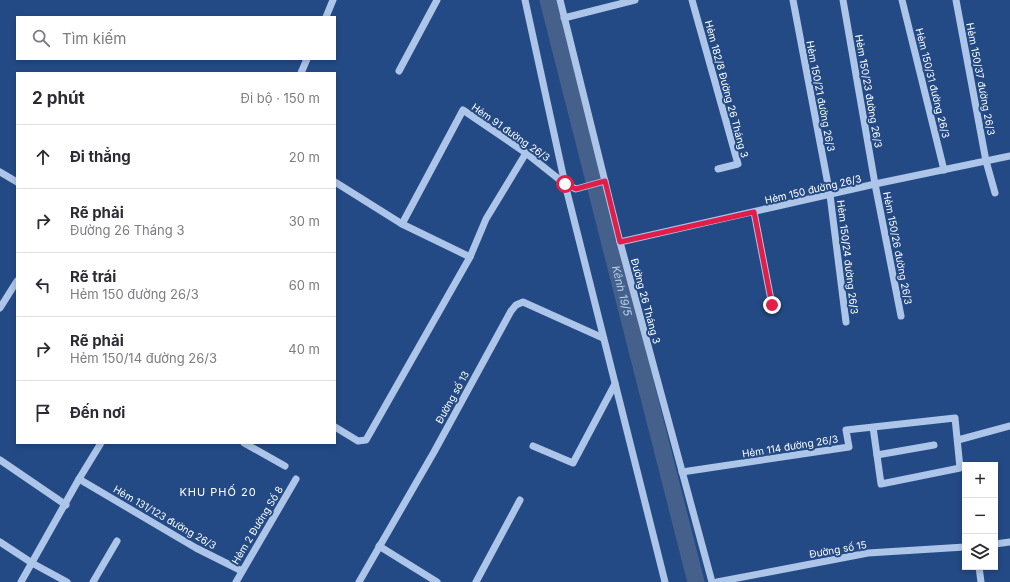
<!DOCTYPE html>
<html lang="vi">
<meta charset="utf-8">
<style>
body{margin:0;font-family:Inter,sans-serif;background:#f2f2f3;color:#2b2b33}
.controls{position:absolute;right:12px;bottom:12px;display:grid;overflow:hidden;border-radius:0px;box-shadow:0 2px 6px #0003}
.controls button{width:36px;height:36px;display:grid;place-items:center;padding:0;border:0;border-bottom:1px solid #e1e1e2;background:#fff;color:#2b2b33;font:20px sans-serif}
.stop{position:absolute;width:12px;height:12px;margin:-9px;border:3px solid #e11d48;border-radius:50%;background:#fff}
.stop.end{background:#e11d48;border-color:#fff;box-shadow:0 1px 4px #0008}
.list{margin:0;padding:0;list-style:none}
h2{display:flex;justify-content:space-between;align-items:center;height:52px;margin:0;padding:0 16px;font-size:17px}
h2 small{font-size:13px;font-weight:400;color:#7c7c81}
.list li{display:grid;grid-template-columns:26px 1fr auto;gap:12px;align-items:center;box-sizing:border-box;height:64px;padding:0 16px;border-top:1px solid #e1e1e2}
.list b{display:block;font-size:15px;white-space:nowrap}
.list p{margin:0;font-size:13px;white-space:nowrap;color:#7c7c81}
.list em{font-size:13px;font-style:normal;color:#7c7c81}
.icon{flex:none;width:22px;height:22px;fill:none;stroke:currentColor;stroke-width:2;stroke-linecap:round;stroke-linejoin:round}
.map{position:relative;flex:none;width:1010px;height:582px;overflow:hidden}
.search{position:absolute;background:#fff;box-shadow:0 2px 6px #0003;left:16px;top:16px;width:320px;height:44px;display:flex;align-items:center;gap:10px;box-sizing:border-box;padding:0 14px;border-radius:0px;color:#7c7c81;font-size:15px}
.panel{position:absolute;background:#fff;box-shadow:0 2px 6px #0003;left:16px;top:72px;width:320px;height:372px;border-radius:0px}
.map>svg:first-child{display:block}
</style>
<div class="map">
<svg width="1010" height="582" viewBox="0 0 1010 582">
<rect width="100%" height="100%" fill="#234a84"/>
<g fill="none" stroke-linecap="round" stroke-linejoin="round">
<path stroke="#45618b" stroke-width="17" id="s1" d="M548,0L696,582"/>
<g stroke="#acc5e8" stroke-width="7">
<polyline points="525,0 565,184 665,582"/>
<polyline points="560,0 620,242 712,582"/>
<polyline points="692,0 738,164 718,169"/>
<polyline points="793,0 830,195 846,322"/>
<polyline points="843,0 875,184 901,316"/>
<polyline points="902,0 944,170"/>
<polyline points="956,0 986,161 995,193"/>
<polyline points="326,17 333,0"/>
<polyline points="564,18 635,0"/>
<polyline points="399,71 437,0"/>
<polyline points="301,73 307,59"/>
<polyline points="0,172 17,182"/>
<polyline points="335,182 402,224 470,257"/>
<polyline points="754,212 772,305"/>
<polyline points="402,224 463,110 526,153 565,184 576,189 605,181"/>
<polyline points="620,242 875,184 1010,156"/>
<polyline points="0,308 17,281"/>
<polyline points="335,427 358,441 366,440 470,257 486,219 526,153"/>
<polyline points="958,440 1010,426"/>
<polyline points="244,443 285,466"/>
<polyline points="533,446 573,463 615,384"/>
<polyline points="877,455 934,445"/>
<polyline points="0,460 66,505"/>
<polyline points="682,472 849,447 846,430 955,418 960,468 881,484 873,427"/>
<polyline points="79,479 196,548 242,571"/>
<polyline points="0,542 32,563 67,582"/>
<polyline points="995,544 1010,542"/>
<polyline points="379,546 437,582"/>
<polyline points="979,567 981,582"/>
<polyline points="21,582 79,479 101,443"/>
<polyline points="93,582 117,541"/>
<polyline points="236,582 296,479"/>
<polyline points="359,582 434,452 511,311 516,305 523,302 603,338"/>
<polyline points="476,582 520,500"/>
<polyline points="717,582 868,553 965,547"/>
</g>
</g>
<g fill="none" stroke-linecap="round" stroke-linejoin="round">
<polyline stroke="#e11d48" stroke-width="5" points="565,184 576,189 605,181 620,242 754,212 772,305"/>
</g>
<g text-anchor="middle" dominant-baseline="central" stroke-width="4" stroke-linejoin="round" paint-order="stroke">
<g font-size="10" fill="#fff" stroke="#234a84">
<text transform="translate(981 79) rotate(79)">Hẻm 150/37 đường 26/3</text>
<text transform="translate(933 83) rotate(76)">Hẻm 150/31 đường 26/3</text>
<text transform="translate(727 89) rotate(75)">Hẻm 182/8 Đường 26 Tháng 3</text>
<text transform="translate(869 91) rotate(80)">Hẻm 150/23 đường 26/3</text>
<text transform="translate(821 96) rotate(79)">Hẻm 150/21 đường 26/3</text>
<text transform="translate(511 132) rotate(35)">Hẻm 91 đường 26/3</text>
<text transform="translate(813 189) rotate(-13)">Hẻm 150 đường 26/3</text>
<text transform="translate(898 248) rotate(79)">Hẻm 150/26 đường 26/3</text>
<text transform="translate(848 257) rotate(83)">Hẻm 150/24 đường 26/3</text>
<text transform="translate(646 301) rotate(75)">Đường 26 Tháng 3</text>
<text transform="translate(452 397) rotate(-61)">Đường số 13</text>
<text transform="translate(790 446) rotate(-9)">Hẻm 114 đường 26/3</text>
<text transform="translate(165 517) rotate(30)">Hẻm 131/123 đường 26/3</text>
<text transform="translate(257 525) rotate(-59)">Hẻm 2 Đường Số 8</text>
<text transform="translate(838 549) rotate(-10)">Đường số 15</text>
</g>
<g font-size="11" font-style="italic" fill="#b7cff0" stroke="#234a84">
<text stroke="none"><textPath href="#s1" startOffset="300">Kênh 19/5</textPath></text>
</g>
<g font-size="11" letter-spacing="1" fill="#fff" stroke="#234a84">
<text x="218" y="492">KHU PHỐ 20</text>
</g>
</g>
</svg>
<div class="controls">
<button>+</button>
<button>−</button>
<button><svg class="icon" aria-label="layers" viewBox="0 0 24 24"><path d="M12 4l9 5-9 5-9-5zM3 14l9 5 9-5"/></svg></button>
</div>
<div class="stop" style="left:565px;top:184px"></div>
<div class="stop end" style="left:772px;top:305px"></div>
<div class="search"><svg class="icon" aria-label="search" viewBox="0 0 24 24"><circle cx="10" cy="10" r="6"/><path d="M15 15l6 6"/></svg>Tìm kiếm</div>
<section class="panel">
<h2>2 phút<small>Đi bộ · 150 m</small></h2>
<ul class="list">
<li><svg class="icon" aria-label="ahead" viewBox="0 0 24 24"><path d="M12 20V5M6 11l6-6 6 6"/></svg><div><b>Đi thẳng</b></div><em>20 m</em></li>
<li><svg class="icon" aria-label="right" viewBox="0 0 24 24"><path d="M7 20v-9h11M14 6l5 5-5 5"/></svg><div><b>Rẽ phải</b><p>Đường 26 Tháng 3</p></div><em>30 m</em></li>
<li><svg class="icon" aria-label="left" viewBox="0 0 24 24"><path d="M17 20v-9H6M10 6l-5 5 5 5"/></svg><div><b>Rẽ trái</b><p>Hẻm 150 đường 26/3</p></div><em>60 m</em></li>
<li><svg class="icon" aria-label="right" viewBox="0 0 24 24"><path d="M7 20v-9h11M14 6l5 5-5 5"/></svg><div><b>Rẽ phải</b><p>Hẻm 150/14 đường 26/3</p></div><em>40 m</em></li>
<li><svg class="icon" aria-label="arrive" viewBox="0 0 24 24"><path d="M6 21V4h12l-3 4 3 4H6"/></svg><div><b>Đến nơi</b></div></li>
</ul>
</section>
</div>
